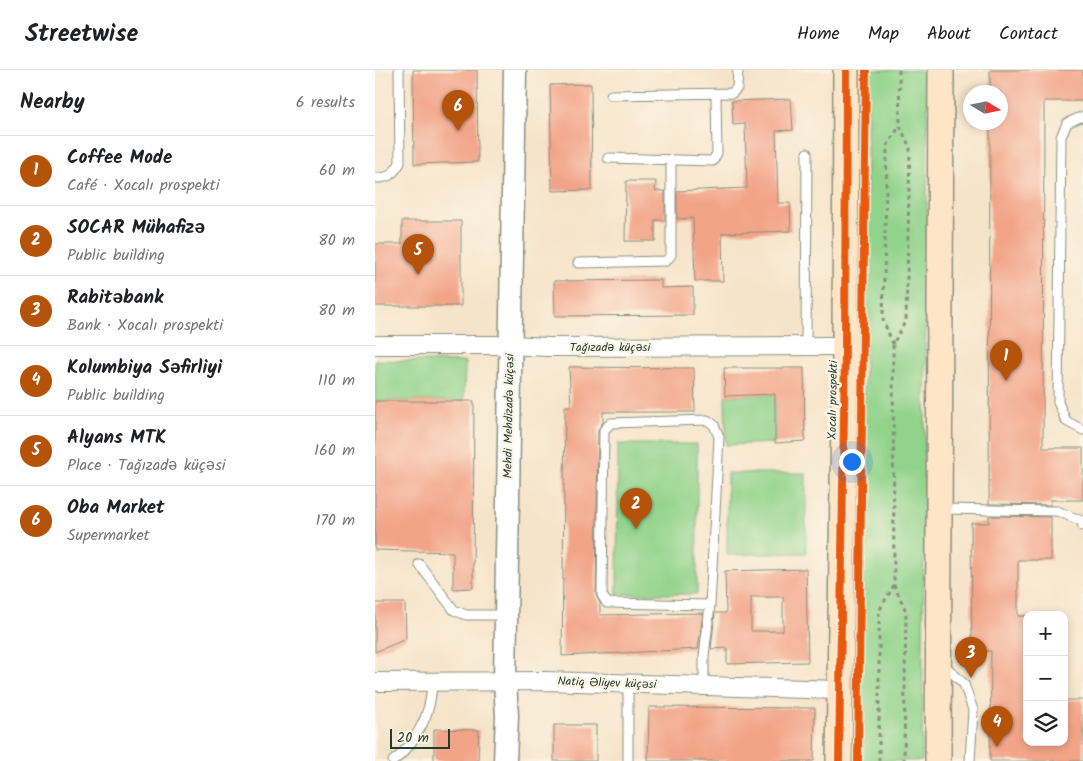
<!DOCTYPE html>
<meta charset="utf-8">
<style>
body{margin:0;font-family:Kalam,sans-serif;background:#f2f2f2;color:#202124}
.controls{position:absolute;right:15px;bottom:15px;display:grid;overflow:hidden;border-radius:10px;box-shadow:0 2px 8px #0003}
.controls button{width:45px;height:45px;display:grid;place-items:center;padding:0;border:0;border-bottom:1px solid #e0e0e0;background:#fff;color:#202124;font:25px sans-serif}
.compass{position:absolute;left:588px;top:15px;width:45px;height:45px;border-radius:50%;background:#fff;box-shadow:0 2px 8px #0003;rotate:100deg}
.scale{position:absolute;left:15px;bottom:12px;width:60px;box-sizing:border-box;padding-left:5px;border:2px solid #1f3d34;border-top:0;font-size:14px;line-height:18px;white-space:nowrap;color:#1f3d34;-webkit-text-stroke:4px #fcf5e5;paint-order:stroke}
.you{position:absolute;left:476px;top:391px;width:18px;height:18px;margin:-12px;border:4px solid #fff;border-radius:50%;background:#1a73e8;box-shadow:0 0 0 8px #1a73e833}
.badge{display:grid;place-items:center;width:32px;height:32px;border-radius:50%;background:#b45309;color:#fff;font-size:16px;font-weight:700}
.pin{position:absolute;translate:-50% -41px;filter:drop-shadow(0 1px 2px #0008)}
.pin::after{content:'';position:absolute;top:26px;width:18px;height:15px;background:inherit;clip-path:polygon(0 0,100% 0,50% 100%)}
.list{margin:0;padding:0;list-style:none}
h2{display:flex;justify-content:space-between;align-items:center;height:65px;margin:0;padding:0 20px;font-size:21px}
h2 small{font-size:16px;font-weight:400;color:#757577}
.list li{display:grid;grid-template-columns:32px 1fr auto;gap:15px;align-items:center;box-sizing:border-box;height:70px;padding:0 20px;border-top:1px solid #e0e0e0}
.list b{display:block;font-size:19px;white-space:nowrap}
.list p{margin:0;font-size:16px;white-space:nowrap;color:#757577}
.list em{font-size:16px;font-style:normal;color:#757577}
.icon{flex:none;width:28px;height:28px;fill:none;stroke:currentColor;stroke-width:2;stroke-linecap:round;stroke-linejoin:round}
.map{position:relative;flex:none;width:708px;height:691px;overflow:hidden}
header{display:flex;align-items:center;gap:30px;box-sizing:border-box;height:70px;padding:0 25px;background:#fff;border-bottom:1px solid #e0e0e0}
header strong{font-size:24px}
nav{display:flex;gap:28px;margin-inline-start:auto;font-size:18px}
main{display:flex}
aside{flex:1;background:#fff}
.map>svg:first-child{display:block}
</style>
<header>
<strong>Streetwise</strong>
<nav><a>Home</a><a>Map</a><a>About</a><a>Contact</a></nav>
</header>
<main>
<aside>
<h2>Nearby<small>6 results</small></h2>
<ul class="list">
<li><span class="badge">1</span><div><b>Coffee Mode</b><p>Café · Xocalı prospekti</p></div><em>60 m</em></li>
<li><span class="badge">2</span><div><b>SOCAR Mühafizə</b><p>Public building</p></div><em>80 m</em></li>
<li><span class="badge">3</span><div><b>Rabitəbank</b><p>Bank · Xocalı prospekti</p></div><em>80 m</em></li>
<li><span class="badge">4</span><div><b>Kolumbiya Səfirliyi</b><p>Public building</p></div><em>110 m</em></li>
<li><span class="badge">5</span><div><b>Alyans MTK</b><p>Place · Tağızadə küçəsi</p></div><em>160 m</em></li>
<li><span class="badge">6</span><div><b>Oba Market</b><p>Supermarket</p></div><em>170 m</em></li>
</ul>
</aside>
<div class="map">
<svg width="708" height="691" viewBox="0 0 708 691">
<rect width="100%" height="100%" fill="#fcf5e5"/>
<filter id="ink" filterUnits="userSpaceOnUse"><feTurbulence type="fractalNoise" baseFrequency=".02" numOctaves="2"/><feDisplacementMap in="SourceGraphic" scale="10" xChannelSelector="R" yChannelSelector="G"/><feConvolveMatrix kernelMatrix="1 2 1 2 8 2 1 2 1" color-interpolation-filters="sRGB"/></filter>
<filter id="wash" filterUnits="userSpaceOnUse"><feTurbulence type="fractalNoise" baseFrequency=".0096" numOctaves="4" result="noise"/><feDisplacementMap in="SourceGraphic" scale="20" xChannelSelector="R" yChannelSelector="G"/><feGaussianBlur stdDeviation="1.12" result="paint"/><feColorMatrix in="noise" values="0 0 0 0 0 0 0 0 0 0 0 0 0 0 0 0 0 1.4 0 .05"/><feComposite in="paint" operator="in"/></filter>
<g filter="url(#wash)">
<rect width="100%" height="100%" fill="#f6e4ca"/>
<g fill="#91d38b" stroke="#588860">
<polygon points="493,0 553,0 547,691 485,691"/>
<polygon points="0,290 90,292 89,331 0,331"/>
<polygon points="400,324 400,373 351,375 350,326"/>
<polygon points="243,374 322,374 322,524 242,524"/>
<polygon points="352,403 431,403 431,483 352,485"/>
</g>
<g id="blocks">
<g fill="#f2a488" fill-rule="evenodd">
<polygon points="38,0 102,0 103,92 39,94"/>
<polygon points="615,0 708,0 708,31 669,31 668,378 708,378 708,430 676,430 676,435 614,434 615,52 626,52 626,22 615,22"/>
<polygon points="216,14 217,120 177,121 175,15"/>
<polygon points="416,29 418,60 401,61 403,133 415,133 416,161 347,163 348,211 320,211 318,148 302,149 302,121 372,118 370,54 358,55 357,31"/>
<polygon points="251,111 281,111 280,121 290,121 290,150 280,150 280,171 250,171"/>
<polygon points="27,151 86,151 86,236 0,236 0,174 27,174"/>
<polygon points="286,210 286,218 318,217 318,245 180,246 179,211"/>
<polygon points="194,297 319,298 320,342 228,342 228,352 223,360 221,525 225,533 225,545 328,543 323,579 187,586 190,336 196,336"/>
<polygon points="349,298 429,298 430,371 400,373 400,324 350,326"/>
<polygon points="0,331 99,331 98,518 78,519 78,482 0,480"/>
<polygon points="614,446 676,447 676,490 643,490 643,546 652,546 652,672 689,672 689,630 708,630 708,691 615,691 616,581 597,581 596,453 614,453"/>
<path d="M431,499L433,592L352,594V578L336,579L340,543H351L350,501ZM376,527H408V561H376Z"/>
<polygon points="0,533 30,533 31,569 0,582"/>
<polygon points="274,637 440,638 439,691 273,691"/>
<rect x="179" y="655" width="42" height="36"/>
<polygon points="59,659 104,660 103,691 59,691"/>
</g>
</g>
</g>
<g filter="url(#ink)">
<use href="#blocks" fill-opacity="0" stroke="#8a907f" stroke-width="1"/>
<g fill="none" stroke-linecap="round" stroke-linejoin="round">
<defs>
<g id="service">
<polyline points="236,25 357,23 362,18 363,0"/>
<polyline points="708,46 692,53 686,67 683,332 691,351 708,360"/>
<polyline points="233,88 338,91 342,83 341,24"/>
<path d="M0,108C15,108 17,105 25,93L24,0"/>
<polyline points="203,193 291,191 296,185 296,91"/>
<polyline points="431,277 432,83"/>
<polyline points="567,439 682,441 707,451 708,456"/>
<polyline points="44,494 79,540 91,545 132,545"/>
<polyline points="568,594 589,614 598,640 595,691"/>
<polyline points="253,614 253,691"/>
<polyline points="329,616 329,586 335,535 344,367 339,355 332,350 236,353 229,360 227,525 232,533 335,535"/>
<path d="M18,691C34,680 48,657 53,639C56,630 56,620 58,611"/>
</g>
<g id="minor">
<polyline points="0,275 136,275 173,277 470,276"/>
<polyline points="0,612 170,611 464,620"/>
</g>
<polyline id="tertiary" points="130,691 132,646 130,611 140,0"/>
<g id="secondary">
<polyline points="464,691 470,276 471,0"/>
<polyline points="563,691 566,0"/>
</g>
</defs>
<use href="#service" stroke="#8a907f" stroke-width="11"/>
<use href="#minor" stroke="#8a907f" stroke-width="20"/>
<use href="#tertiary" stroke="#8a907f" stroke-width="25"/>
<use href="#secondary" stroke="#8a907f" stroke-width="28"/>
<g stroke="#8a907f" stroke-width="3" stroke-dasharray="4 4" stroke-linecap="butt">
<polyline points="524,0 525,56 535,78 531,250 518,274 519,515 531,541 529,691"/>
<polyline points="518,274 508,250 512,76 524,57"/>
<polyline points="504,691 504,541 519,515"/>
</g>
<use href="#service" stroke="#fff" stroke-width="9"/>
<use href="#minor" stroke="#fff" stroke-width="18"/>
<use href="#tertiary" stroke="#fff" stroke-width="22"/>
<use href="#secondary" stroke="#fde5c5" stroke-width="25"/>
<defs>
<g id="cycleway">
<polyline points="464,691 470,276 471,0"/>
<polyline points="483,691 491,0"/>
</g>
</defs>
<use href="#cycleway" stroke="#fcf5e5" stroke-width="11"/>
<use href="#cycleway" stroke="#e8590c" stroke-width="8"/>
</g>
</g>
<g text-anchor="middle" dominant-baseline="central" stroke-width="5" stroke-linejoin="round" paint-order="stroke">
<g font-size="12" fill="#1f3d34" stroke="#fcf5e5">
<text x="235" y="277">Tağızadə küçəsi</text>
<text transform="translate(458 330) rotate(-89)">Xocalı prospekti</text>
<text transform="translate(134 346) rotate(-89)">Mehdi Mehdizadə küçəsi</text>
<text transform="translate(232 613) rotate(2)">Natiq Əliyev küçəsi</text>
</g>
</g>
</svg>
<div class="controls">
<button>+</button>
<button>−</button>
<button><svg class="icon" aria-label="layers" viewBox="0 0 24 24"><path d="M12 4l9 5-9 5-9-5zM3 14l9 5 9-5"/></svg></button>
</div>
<svg class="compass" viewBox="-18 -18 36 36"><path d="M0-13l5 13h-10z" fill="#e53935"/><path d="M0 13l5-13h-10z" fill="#757577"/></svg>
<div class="scale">20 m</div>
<div class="you"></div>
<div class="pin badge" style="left:631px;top:311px">1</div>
<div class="pin badge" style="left:261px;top:459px">2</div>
<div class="pin badge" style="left:596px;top:608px">3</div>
<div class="pin badge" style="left:622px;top:677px">4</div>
<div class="pin badge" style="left:43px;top:205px">5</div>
<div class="pin badge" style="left:83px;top:61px">6</div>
</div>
</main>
